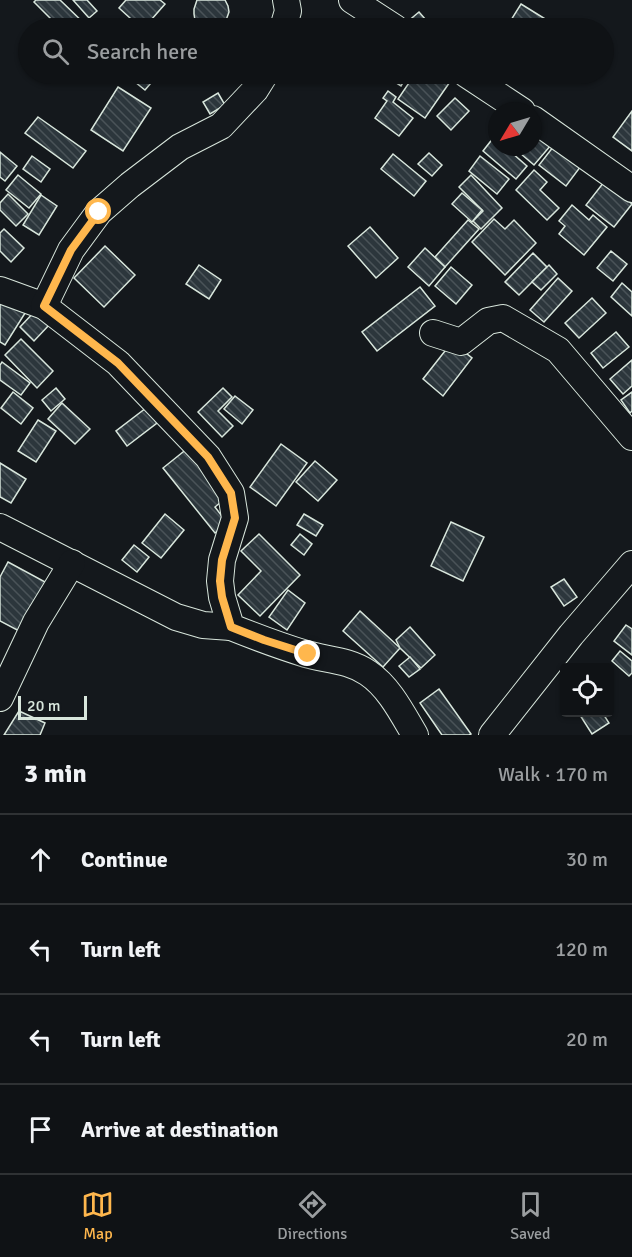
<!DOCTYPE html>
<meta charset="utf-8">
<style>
body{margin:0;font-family:Signika,sans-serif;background:#1d2022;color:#f1f3f6}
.controls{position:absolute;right:18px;bottom:18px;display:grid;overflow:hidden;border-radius:6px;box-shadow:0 2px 4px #0004}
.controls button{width:54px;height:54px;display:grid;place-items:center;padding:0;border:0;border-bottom:2px solid #2f3234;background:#0f1215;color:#f1f3f6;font:30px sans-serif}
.compass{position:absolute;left:488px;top:102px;width:54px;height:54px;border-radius:50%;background:#0f1215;box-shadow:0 2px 4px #0004;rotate:232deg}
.scale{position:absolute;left:18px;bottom:15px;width:69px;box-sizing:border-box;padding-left:6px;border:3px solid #d8e6dc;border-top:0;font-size:16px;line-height:21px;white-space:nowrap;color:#d8e6dc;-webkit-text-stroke:4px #14181c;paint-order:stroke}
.stop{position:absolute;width:18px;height:18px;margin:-14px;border:4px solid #ffb74d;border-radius:50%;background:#fff}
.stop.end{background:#ffb74d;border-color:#fff;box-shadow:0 2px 6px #0008}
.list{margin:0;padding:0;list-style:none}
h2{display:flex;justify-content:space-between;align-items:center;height:78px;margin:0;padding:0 24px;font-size:26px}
h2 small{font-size:20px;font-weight:400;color:#9b9ea0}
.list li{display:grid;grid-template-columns:39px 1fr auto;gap:18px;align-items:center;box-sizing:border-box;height:90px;padding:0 24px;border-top:2px solid #2f3234}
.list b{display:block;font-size:22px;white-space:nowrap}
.list em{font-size:20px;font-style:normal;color:#9b9ea0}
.icon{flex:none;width:33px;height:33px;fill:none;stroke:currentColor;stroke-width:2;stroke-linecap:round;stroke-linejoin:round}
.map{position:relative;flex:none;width:632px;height:735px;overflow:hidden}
.search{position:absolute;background:#0f1215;box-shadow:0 2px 4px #0004;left:18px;right:18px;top:18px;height:66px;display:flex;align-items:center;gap:15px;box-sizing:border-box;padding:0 21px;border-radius:33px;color:#9b9ea0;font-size:22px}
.sheet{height:438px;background:#0f1215}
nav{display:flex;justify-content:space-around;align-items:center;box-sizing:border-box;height:84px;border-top:2px solid #2f3234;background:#0f1215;font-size:16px;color:#9b9ea0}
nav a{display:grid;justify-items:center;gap:3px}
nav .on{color:#ffb74d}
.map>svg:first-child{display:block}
</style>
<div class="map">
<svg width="632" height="735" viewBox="0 0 632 735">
<defs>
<pattern id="building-back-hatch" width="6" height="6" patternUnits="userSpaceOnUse" patternTransform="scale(1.5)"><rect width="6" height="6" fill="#2c363c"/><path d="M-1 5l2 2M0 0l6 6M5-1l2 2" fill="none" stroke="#4a5358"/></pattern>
</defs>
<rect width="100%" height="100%" fill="#14181c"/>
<g fill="url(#building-back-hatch)" stroke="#d8e6dc" stroke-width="1.5">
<polygon points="36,0 60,0 89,28 60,28 34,2"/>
<polygon points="73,0 87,0 97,11 89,18"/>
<polygon points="126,0 160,0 165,4 144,28 141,28 119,8"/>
<polygon points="197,0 225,0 228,6 229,12 225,23 217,28 206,28 199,25 195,20 194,14 194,9"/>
<polygon points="521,4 555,25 553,28 506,28"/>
<polygon points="419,12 433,28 412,28 407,22"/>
<polygon points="125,74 172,74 165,82 157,76 145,90"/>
<polygon points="385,74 408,74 401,86 384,75"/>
<polygon points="415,74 449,74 454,76 425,118 398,99"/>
<polygon points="118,87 151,108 123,151 91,130"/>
<polygon points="388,91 396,97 393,102 413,118 399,136 375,118 387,101 383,98"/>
<polygon points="218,93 225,105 210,114 203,102"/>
<polygon points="455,98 469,111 451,130 437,116"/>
<polygon points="632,111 632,151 613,137"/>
<polygon points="38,117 86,151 73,168 25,133"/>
<polygon points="540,135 551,145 534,165 514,148 533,147 533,144"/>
<polygon points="494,137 497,140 497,147 505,147 527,166 516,179 483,151"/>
<polygon points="557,142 584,162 566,186 539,165"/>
<polygon points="0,152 17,166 5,181 0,177"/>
<polygon points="429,153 442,165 432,176 418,164"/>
<polygon points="393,154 426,181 414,196 381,169"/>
<polygon points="32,156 50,169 41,182 23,169"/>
<polygon points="480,156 509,179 497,194 469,171"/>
<polygon points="534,170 547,182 540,190 559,208 547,220 516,190"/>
<polygon points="18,175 41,194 29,208 6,190"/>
<polygon points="471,175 502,208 481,229 473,221 483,211 459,187"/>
<polygon points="604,182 632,204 614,227 586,205"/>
<polygon points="462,193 482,210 472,222 452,204"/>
<polygon points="8,194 28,214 16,226 0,210 0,203"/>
<polygon points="41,195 57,206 39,235 23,225"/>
<polygon points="572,205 589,220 593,215 607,227 584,255 559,234 565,226 559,221"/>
<polygon points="494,219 505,229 514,220 536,243 505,275 472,242"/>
<polygon points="468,220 479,229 445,267 435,257"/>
<polygon points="370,227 398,258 376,278 348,246"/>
<polygon points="4,229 24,248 11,262 0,251 0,233"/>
<polygon points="105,246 135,275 104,307 74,278"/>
<polygon points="425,248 445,267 429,286 408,267"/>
<polygon points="611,251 627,264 613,281 597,268"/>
<polygon points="533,253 547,267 519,295 505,282"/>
<polygon points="199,265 221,280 209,299 186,284"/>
<polygon points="549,265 557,274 541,290 532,282"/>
<polygon points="451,267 472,285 456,304 435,286"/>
<polygon points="558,278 572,291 544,322 530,310"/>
<polygon points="622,283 632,292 632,316 611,297"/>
<polygon points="420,287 435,306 377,351 362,332"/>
<polygon points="0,295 27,310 5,345 0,342"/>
<polygon points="592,298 606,313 579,338 565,323"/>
<polygon points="36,310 50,324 34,341 20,327"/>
<polygon points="616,332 629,347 603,368 591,353"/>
<polygon points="21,339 53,371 37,388 5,355"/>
<polygon points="452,342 472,358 443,396 423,379"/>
<polygon points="632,360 632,386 623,394 610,379"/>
<polygon points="2,362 30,383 21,395 0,380 0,365"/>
<polygon points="56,388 65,399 51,411 42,400"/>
<polygon points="223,388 232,397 218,411 233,426 222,437 198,412"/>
<polygon points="13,392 33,408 21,424 1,408"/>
<polygon points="632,392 632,411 630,413 621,400"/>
<polygon points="235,396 253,410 242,424 224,409"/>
<polygon points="62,403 90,429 75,444 48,419"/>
<polygon points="146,408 157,423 127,446 116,431"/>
<polygon points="38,420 56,431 36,462 18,451"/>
<polygon points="281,444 307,463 276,506 250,487"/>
<polygon points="188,448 227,497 215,507 227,523 215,533 163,468"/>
<polygon points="315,461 337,480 318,501 296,482"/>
<polygon points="0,463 26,479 11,503 0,497"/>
<polygon points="165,514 184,530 161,558 142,543"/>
<polygon points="304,514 323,525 316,536 297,525"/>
<polygon points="451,522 484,537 463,581 431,566"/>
<polygon points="259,534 300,575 260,616 238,595 261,571 241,551"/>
<polygon points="300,534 312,544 304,555 291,545"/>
<polygon points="134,545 149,557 137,572 122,560"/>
<polygon points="8,562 47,583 21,632 0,621 0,577"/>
<polygon points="564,579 577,597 564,606 551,587"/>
<polygon points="288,590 305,603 287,630 269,617"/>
<polygon points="360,611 400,648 383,667 343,631"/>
<polygon points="626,625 632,629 632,655 614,641"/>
<polygon points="410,627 435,655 421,668 400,648 396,640"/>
<polygon points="620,651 632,661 632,673 629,676 612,661"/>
<polygon points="410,657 420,669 409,677 399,666"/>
<polygon points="439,689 471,734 469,735 442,735 420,703"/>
<polygon points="19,711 45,723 40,735 4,735"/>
<polygon points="578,712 602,712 609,723 592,734"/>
</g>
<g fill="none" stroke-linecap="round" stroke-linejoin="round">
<defs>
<g id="minor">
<polyline points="352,0 395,28"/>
<polyline points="283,28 288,11 286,0"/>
<polyline points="466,74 522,111"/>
<polyline points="533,119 632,189"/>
<path d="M0,290L44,306L118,363L208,457L231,493L235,518L222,560L220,581L222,597L231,627C256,637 280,646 306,654C327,660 349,660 368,673C389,687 402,713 415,735"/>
<polyline points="44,306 71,250 99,212 130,185 180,147 221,126 255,90 265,74"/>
<polyline points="433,333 461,342 488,321 503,318 558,350 632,437"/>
<polyline points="0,527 176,617 203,625 231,627"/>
<polyline points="0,698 36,622 72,563"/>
<polyline points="492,735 571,635 632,564"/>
</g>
</defs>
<use href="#minor" stroke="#d8e6dc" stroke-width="28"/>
<use href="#minor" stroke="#14181c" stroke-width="26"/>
</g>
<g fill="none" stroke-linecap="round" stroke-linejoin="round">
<polyline stroke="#ffb74d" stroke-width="8" points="99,212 71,250 44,306 118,363 208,457 231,493 235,518 222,560 220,581 222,597 231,627 264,640 308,654"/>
</g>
</svg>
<div class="controls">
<button><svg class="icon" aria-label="locate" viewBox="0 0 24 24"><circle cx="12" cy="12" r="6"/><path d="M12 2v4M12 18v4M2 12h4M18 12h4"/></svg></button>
</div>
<svg class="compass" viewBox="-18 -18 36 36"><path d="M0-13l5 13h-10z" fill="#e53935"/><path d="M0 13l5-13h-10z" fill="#9b9ea0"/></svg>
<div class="scale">20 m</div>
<div class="stop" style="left:99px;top:212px"></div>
<div class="stop end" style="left:308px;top:654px"></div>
<div class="search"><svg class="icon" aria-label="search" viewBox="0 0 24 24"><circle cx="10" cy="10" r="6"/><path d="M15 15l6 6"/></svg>Search here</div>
</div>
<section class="sheet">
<h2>3 min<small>Walk · 170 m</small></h2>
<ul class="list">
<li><svg class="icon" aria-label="ahead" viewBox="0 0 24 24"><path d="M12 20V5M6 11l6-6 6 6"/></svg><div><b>Continue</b></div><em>30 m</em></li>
<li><svg class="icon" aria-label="left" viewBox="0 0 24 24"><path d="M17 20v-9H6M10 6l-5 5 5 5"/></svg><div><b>Turn left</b></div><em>120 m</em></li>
<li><svg class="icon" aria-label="left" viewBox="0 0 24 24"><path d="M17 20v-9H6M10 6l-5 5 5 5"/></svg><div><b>Turn left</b></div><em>20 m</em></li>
<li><svg class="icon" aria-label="arrive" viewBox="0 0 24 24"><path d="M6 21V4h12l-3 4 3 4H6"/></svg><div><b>Arrive at destination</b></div></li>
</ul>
</section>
<nav>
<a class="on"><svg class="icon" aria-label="map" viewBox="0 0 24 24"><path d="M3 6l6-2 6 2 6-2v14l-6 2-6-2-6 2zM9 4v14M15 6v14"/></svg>Map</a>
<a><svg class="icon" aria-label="directions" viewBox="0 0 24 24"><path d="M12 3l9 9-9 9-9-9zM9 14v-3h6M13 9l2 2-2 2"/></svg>Directions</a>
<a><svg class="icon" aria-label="saved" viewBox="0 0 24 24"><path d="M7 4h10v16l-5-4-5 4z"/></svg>Saved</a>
</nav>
